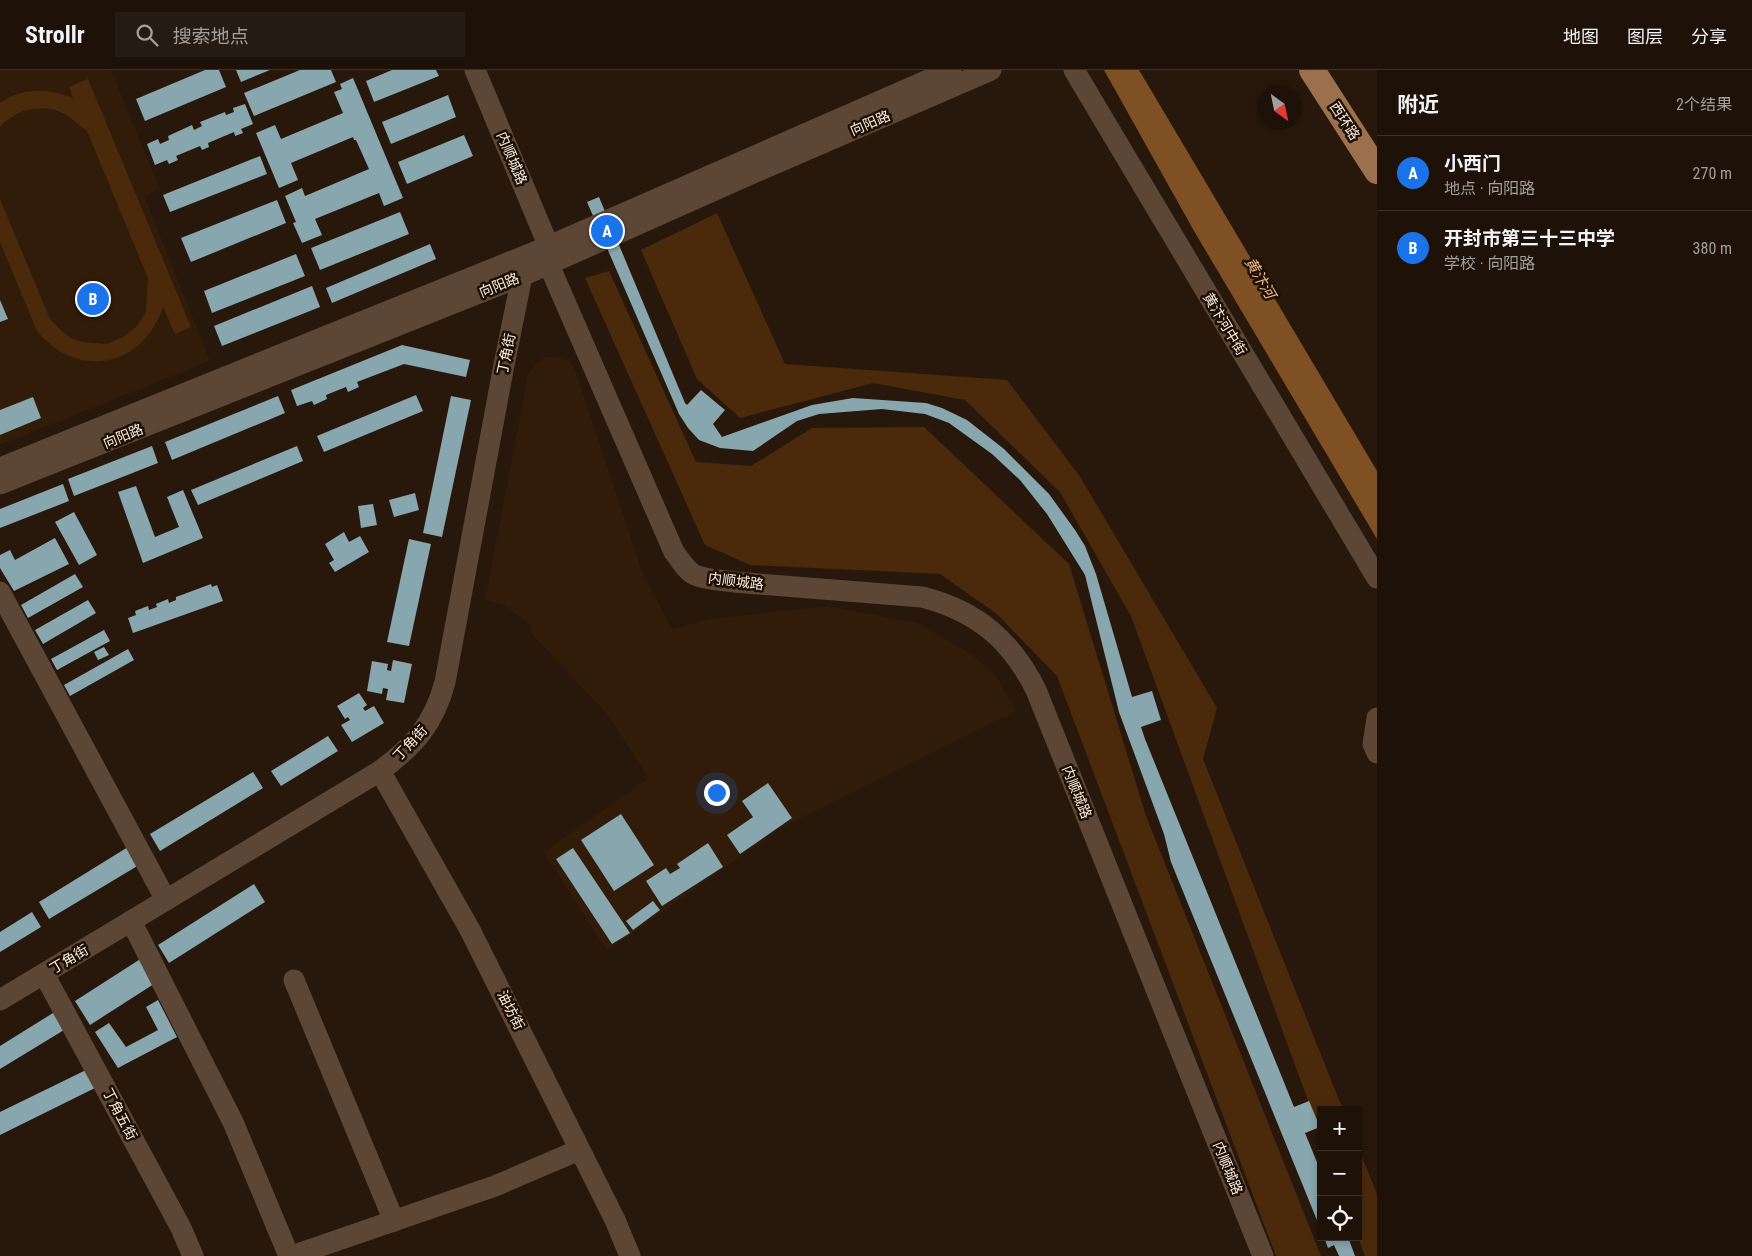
<!DOCTYPE html>
<html lang="zh">
<meta charset="utf-8">
<style>
body{margin:0;font-family:"Roboto Condensed","Noto Sans SC",sans-serif;background:#261b12;color:#f1f3f6}
.controls{position:absolute;right:15px;bottom:15px;display:grid;overflow:hidden;border-radius:0px;box-shadow:0 2px 8px #0003}
.controls button{width:45px;height:45px;display:grid;place-items:center;padding:0;border:0;border-bottom:1px solid #3c3229;background:#1e1208;color:#f1f3f6;font:25px sans-serif}
.compass{position:absolute;left:1257px;top:15px;width:45px;height:45px;border-radius:50%;background:#1e1208;box-shadow:0 2px 8px #0003;rotate:147deg}
.you{position:absolute;left:716px;top:722px;width:18px;height:18px;margin:-12px;border:4px solid #fff;border-radius:50%;background:#1a73e8;box-shadow:0 0 0 8px #1a73e833}
.badge{display:grid;place-items:center;width:32px;height:32px;border-radius:50%;background:#1a73e8;color:#fff;font-size:16px;font-weight:700}
.pin{position:absolute;translate:-50% -50%;border:2px solid #fff;box-shadow:0 1px 5px #0006}
.list{margin:0;padding:0;list-style:none}
h2{display:flex;justify-content:space-between;align-items:center;height:65px;margin:0;padding:0 20px;font-size:21px}
h2 small{font-size:16px;font-weight:400;color:#a19e9c}
.list li{display:grid;grid-template-columns:32px 1fr auto;gap:15px;align-items:center;box-sizing:border-box;height:75px;padding:0 20px;border-top:1px solid #3c3229}
.list b{display:block;font-size:19px;white-space:nowrap}
.list p{margin:0;font-size:16px;white-space:nowrap;color:#a19e9c}
.list em{font-size:16px;font-style:normal;color:#a19e9c}
.icon{flex:none;width:28px;height:28px;fill:none;stroke:currentColor;stroke-width:2;stroke-linecap:round;stroke-linejoin:round}
.map{position:relative;flex:none;width:1377px;height:1186px;overflow:hidden}
header{display:flex;align-items:center;gap:30px;box-sizing:border-box;height:70px;padding:0 25px;background:#1e1208;border-bottom:1px solid #3c3229}
header strong{font-size:24px}
nav{display:flex;gap:28px;margin-inline-start:auto;font-size:18px}
.search{width:350px;height:45px;background:#261b12;display:flex;align-items:center;gap:12px;box-sizing:border-box;padding:0 18px;border-radius:0px;color:#a19e9c;font-size:19px}
main{display:flex}
aside{flex:1;background:#1e1208}
.map>svg:first-child{display:block}
</style>
<header>
<strong>Strollr</strong>
<div class="search"><svg class="icon" aria-label="search" viewBox="0 0 24 24"><circle cx="10" cy="10" r="6"/><path d="M15 15l6 6"/></svg>搜索地点</div>
<nav><a>地图</a><a>图层</a><a>分享</a></nav>
</header>
<main>
<div class="map">
<svg width="1377" height="1186" viewBox="0 0 1377 1186">
<rect width="100%" height="100%" fill="#28180b"/>
<g fill="#311b09">
<polygon points="0,0 111,0 160,119 144,126 210,291 0,375"/>
<polygon points="555,286 569,291 574,297 641,499 672,559 710,549 827,536 917,553 963,579 983,593 997,607 1016,641 779,759 607,881 544,782 649,708 606,643 530,562 531,555 504,535 485,530 528,305 536,294 544,287"/>
</g>
<g fill="#4a2a0b">
<path d="M88,9L191,257L175,264L163,237C143,297 78,311 37,261L0,172V129L50,249L63,262L71,268L82,272L107,274L123,267L136,257L146,242L148,208L87,61C81,57 75,51 68,46C45,32 17,38 0,57V33C23,17 48,18 73,28L69,17Z"/>
<polygon points="717,143 785,294 1007,310 1079,405 1217,638 1203,689 1343,1040 1321,1040 1321,1066 1131,546 1060,422 965,330 873,313 740,348 697,309 641,180"/>
<polygon points="609,201 696,392 751,396 812,358 924,357 1069,494 1146,746 1321,1186 1276,1186 1057,606 997,544 940,504 750,495 705,475 585,208"/>
<polygon points="1358,1077 1377,1124 1377,1186 1365,1186 1358,1167"/>
</g>
<polygon fill="#805025" points="1104,0 1139,0 1377,401 1377,469 1194,161"/>
<g fill="#88a6ad">
<polygon points="205,0 219,0 226,17 145,51 136,29"/>
<polygon points="236,0 270,0 241,12"/>
<polygon points="300,0 331,0 336,12 254,46 244,23"/>
<polygon points="392,0 436,0 439,6 374,32 366,11"/>
<polygon points="353,8 403,128 384,136 379,123 315,149 322,165 302,173 293,153 296,152 285,126 302,118 305,126 369,99 356,70 354,70 353,67 291,93 298,110 279,118 256,63 275,55 281,69 343,43 334,22 342,19 340,14"/>
<polygon points="448,25 456,47 391,74 382,52"/>
<polygon points="245,34 253,54 241,59 243,63 235,66 234,62 208,73 209,77 202,80 200,76 176,86 178,90 169,94 167,90 155,95 147,74 158,69 160,74 169,70 168,66 192,55 194,60 202,56 200,52 225,42 226,45 234,42 233,38"/>
<polygon points="464,65 473,86 407,114 398,92"/>
<polygon points="260,86 267,104 170,142 163,125"/>
<polygon points="599,127 685,333 687,335 701,320 725,340 713,354 722,367 812,335 853,328 926,333 942,338 967,350 1004,379 1049,424 1075,460 1085,476 1096,504 1132,627 1152,621 1161,650 1141,657 1145,669 1294,1037 1309,1031 1320,1057 1305,1063 1321,1102 1321,1160 1171,792 1164,764 1119,642 1085,505 1047,444 1020,410 992,384 949,353 925,344 882,339 819,344 797,351 753,381 720,378 699,370 688,358 679,344 587,132"/>
<polygon points="277,130 286,153 191,192 181,168"/>
<polygon points="400,142 409,164 320,200 311,178"/>
<polygon points="430,174 436,189 332,233 326,218"/>
<polygon points="296,184 305,206 212,243 204,221"/>
<polygon points="312,216 320,237 222,276 214,256"/>
<polygon points="0,230 8,249 0,252"/>
<polygon points="402,275 470,290 466,307 404,294 357,312 359,317 348,322 346,317 326,325 327,329 314,335 312,331 297,336 291,320"/>
<polygon points="416,325 423,341 324,382 317,366"/>
<polygon points="278,326 285,343 172,390 165,372"/>
<polygon points="451,326 471,330 442,467 423,463"/>
<polygon points="33,327 41,348 0,365 0,340"/>
<polygon points="152,376 158,393 74,426 68,409"/>
<polygon points="297,376 303,391 198,435 191,420"/>
<polygon points="63,414 69,431 0,458 0,439"/>
<polygon points="136,416 155,467 179,457 167,427 183,420 203,468 143,493 118,422"/>
<polygon points="415,423 419,440 394,447 389,430"/>
<polygon points="373,434 377,455 361,458 358,436"/>
<polygon points="74,442 97,485 79,495 55,452"/>
<polygon points="344,462 349,472 360,466 369,482 335,502 329,493 334,490 325,474"/>
<polygon points="55,468 69,494 14,521 0,498 0,485 10,480 15,490"/>
<polygon points="409,469 431,474 409,576 387,572"/>
<polygon points="75,504 83,517 28,548 21,535"/>
<polygon points="211,514 212,517 217,515 223,531 133,563 128,548 136,545 135,541 148,536 149,540 157,537 156,534 168,529 169,533 176,530 176,527"/>
<polygon points="88,530 96,543 43,574 35,560"/>
<polygon points="104,560 110,571 57,600 51,589"/>
<polygon points="104,577 109,585 98,590 94,582"/>
<polygon points="128,579 134,590 70,626 64,615"/>
<polygon points="393,590 412,594 404,633 386,630 388,619 383,618 382,624 367,621 372,591 388,594 387,600 391,601"/>
<polygon points="359,623 367,635 363,638 365,641 374,636 384,653 352,672 341,655 350,650 348,647 345,649 337,636"/>
<polygon points="328,666 338,681 281,716 271,701"/>
<polygon points="253,702 263,718 160,781 150,764"/>
<polygon points="768,713 792,748 740,784 727,765 753,747 742,731"/>
<polygon points="621,744 654,795 614,821 581,770"/>
<polygon points="708,773 723,797 662,836 646,811 666,798 670,804 680,798 677,794"/>
<polygon points="128,777 139,795 49,849 39,832"/>
<polygon points="573,778 630,863 612,874 556,789"/>
<polygon points="254,814 265,832 169,893 158,875"/>
<polygon points="653,831 660,840 633,860 626,851"/>
<polygon points="32,842 41,857 0,882 0,862"/>
<polygon points="142,888 157,912 90,955 75,931"/>
<polygon points="158,930 177,967 118,998 95,962 109,953 126,977 158,960 146,937"/>
<polygon points="53,943 64,960 0,999 0,976"/>
<polygon points="86,1000 95,1018 0,1065 0,1042"/>
<polygon points="1324,1167 1348,1167 1355,1186 1339,1186 1334,1175 1328,1178"/>
</g>
<g fill="none" stroke-linecap="round" stroke-linejoin="round">
<g stroke="#5c4736" stroke-width="21">
<polyline points="475,0 549,177"/>
<polyline points="1074,0 1377,508"/>
<path d="M542,179L674,482C680,489 686,501 695,505C706,510 722,510 734,512L922,527C977,541 1011,570 1036,620L1263,1186"/>
<polyline points="0,398 542,179 951,0"/>
<polyline points="0,414 522,206 751,104 991,0"/>
<polyline points="0,522 166,830"/>
<polyline points="1377,648 1373,674 1377,683"/>
<polyline points="380,701 470,860 615,1150 630,1186"/>
<polyline points="131,851 233,1052 289,1186"/>
<polyline points="44,904 181,1158 193,1186"/>
<polyline points="294,910 394,1151"/>
<path d="M0,930L380,701C414,676 434,654 445,612L503,300L522,206"/>
<polyline points="292,1186 495,1116 579,1080"/>
</g>
<polyline stroke="#9b704c" stroke-width="26" points="1312,0 1377,101"/>
</g>
<g text-anchor="middle" dominant-baseline="central" stroke-width="5" stroke-linejoin="round" paint-order="stroke">
<g font-size="14" fill="#f7ebe2" stroke="#1e0f03">
<text transform="translate(1345 51) rotate(57)">西环路</text>
<text transform="translate(870 53) rotate(-23)">向阳路</text>
<text transform="translate(512 88) rotate(67)">内顺城路</text>
<text transform="translate(499 215) rotate(-22)">向阳路</text>
<text transform="translate(1225 254) rotate(59)">黄汴河中街</text>
<text transform="translate(506 284) rotate(-78)">丁角街</text>
<text transform="translate(123 366) rotate(-22)">向阳路</text>
<text transform="translate(736 511) rotate(7)">内顺城路</text>
<text transform="translate(410 673) rotate(-47)">丁角街</text>
<text transform="translate(1077 722) rotate(68)">内顺城路</text>
<text transform="translate(69 889) rotate(-31)">丁角街</text>
<text transform="translate(511 940) rotate(63)">油坊街</text>
<text transform="translate(120 1044) rotate(62)">丁角五街</text>
<text transform="translate(1228 1098) rotate(68)">内顺城路</text>
</g>
<g font-size="15" font-style="italic" fill="#f6ba8a" stroke="#1e0f03">
<text transform="translate(1260 208) rotate(59)">黄汴河</text>
</g>
</g>
</svg>
<div class="controls">
<button>+</button>
<button>−</button>
<button><svg class="icon" aria-label="locate" viewBox="0 0 24 24"><circle cx="12" cy="12" r="6"/><path d="M12 2v4M12 18v4M2 12h4M18 12h4"/></svg></button>
</div>
<svg class="compass" viewBox="-18 -18 36 36"><path d="M0-13l5 13h-10z" fill="#e53935"/><path d="M0 13l5-13h-10z" fill="#a19e9c"/></svg>
<div class="you"></div>
<div class="pin badge" style="left:607px;top:161px">A</div>
<div class="pin badge" style="left:93px;top:229px">B</div>
</div>
<aside>
<h2>附近<small>2个结果</small></h2>
<ul class="list">
<li><span class="badge">A</span><div><b>小西门</b><p>地点 · 向阳路</p></div><em>270 m</em></li>
<li><span class="badge">B</span><div><b>开封市第三十三中学</b><p>学校 · 向阳路</p></div><em>380 m</em></li>
</ul>
</aside>
</main>
